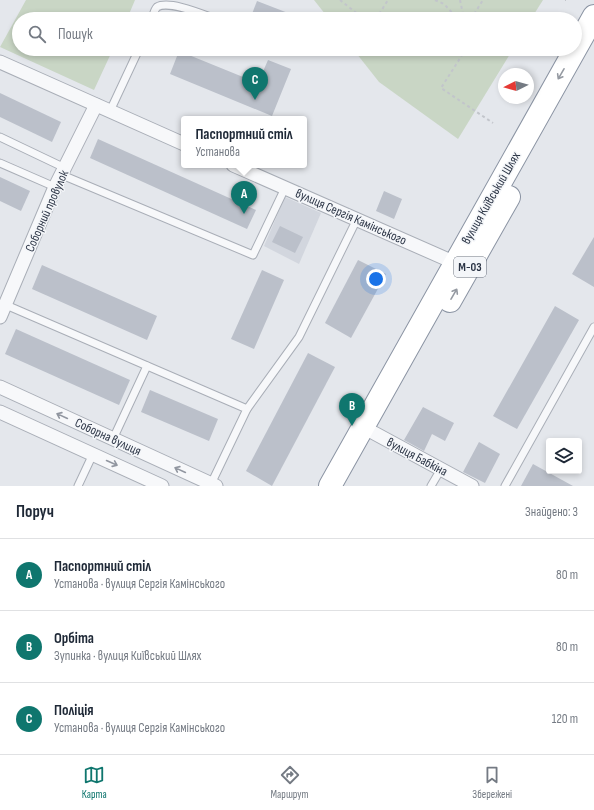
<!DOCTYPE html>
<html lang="uk">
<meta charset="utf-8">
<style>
body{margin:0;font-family:"Sofia Sans Condensed",sans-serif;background:#f6f6f7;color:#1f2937}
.controls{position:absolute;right:12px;bottom:12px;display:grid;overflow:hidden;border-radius:4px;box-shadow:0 2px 6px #0003}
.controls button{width:36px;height:36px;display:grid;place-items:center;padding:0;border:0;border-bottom:1px solid #e0e1e3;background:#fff;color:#1f2937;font:20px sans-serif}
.compass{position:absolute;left:498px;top:68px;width:36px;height:36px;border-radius:50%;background:#fff;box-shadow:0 2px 6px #0003;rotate:264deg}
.you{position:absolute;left:376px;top:279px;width:14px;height:14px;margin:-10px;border:3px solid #fff;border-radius:50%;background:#1a73e8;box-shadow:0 0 0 6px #1a73e833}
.badge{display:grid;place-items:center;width:26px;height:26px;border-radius:50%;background:#0f766e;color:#fff;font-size:13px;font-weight:700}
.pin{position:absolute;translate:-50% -33px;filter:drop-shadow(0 1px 2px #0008)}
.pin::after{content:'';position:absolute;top:21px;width:14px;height:12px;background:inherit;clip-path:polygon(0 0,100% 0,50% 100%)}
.popup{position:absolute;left:181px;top:116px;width:126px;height:52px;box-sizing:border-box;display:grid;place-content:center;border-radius:4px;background:#fff;filter:drop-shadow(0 1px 3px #0005);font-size:13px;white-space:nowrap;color:#747a83}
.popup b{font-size:15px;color:#1f2937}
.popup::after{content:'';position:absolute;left:50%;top:100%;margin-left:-8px;border:8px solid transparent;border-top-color:#fff}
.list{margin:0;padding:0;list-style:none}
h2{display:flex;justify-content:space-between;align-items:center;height:52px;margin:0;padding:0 16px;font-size:17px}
h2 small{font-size:13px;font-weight:400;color:#747a83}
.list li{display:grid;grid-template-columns:26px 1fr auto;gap:12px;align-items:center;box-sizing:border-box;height:72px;padding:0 16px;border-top:1px solid #e0e1e3}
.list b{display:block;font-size:15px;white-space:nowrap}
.list p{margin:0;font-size:13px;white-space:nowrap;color:#747a83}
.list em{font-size:13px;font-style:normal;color:#747a83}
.icon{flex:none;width:22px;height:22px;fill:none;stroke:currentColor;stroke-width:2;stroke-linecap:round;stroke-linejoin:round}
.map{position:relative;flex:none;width:594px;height:486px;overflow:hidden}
.search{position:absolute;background:#fff;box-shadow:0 2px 6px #0003;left:12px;right:12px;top:12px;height:44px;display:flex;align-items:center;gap:10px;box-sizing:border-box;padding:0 14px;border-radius:22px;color:#747a83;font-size:15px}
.sheet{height:268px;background:#fff}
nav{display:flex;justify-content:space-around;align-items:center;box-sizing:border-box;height:56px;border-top:1px solid #e0e1e3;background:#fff;font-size:11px;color:#747a83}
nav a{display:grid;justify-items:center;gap:2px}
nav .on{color:#0f766e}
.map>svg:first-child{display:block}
</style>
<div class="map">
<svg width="594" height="486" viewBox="0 0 594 486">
<rect width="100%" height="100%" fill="#e4e7ec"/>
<polygon fill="#d2d6de" points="285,197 321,213 299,264 264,246"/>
<g fill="#c9d6c5">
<polygon points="26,0 135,0 127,19 19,19 19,49 113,49 94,90 0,47"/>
<polygon points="314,0 543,0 531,19 329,19"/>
<polygon points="353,49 513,49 458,139 379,82"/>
</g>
<g fill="#bbc0ca">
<polygon points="257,1 301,18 300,19 250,19"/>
<polygon points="179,51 258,83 268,60 291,69 272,116 170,74"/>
<polygon points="0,93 61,122 52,142 0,117"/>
<polygon points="98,139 256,210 247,229 90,158"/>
<polygon points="0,177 30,191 21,211 0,201"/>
<polygon points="384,191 402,199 394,219 376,211"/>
<polygon points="280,226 303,237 295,253 272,242"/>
<polygon points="594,237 594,287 572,274"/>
<polygon points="358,260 386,274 351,338 325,323"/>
<polygon points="42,265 157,316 147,340 32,289"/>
<polygon points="262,270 284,280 254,349 231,339"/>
<polygon points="555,306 579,320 517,429 493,416"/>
<polygon points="16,329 130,380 119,405 5,354"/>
<polygon points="308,353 335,367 272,486 246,471"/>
<polygon points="150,390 218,419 209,441 141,412"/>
<polygon points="423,407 454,423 445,441 432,434 424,451 404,440"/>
<polygon points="479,442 500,454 485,483 463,472"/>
<polygon points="533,464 573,486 521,486"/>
</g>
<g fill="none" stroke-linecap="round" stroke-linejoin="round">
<defs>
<g id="service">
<path d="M152,19C153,16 154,10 157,7C169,0 202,14 216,19"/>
<polyline points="110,111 139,49"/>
<polyline points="0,137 65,168"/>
<polyline points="0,163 55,187"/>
<polyline points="62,175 253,255 285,188"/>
<polyline points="6,305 247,409 211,484"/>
<polyline points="247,409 299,337 357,219"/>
<polyline points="113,439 147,366"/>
<polyline points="78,486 93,454"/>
<polyline points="431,486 441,469"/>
<polyline points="505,486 594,327"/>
</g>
<g id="minor">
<polyline points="0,62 184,144"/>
<polyline points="233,165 460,265"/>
<polyline points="0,317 55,187 96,105"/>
<polyline points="0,387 216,486"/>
<polyline points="0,412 162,486"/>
<polyline points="363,427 472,486"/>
</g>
<g id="trunk">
<polyline points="450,301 509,197"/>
<polyline points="330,486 594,16"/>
</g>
</defs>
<use href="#service" stroke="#a9aeb7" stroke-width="9"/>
<use href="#minor" stroke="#a9aeb7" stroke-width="15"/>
<use href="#trunk" stroke="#8b94a3" stroke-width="24"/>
<g stroke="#c2c5cb" stroke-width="2" stroke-dasharray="3 3" stroke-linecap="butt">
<polyline points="340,0 364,19"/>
<polyline points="435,0 444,4 458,19"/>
<polyline points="460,0 464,19"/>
<polyline points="565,0 566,0"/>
<polyline points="376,19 388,0"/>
<polyline points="471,19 483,0"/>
<polyline points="466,49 441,88 493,123"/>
</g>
<use href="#service" stroke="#f7f8fa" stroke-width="7"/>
<use href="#minor" stroke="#f7f8fa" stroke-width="13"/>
<use href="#trunk" stroke="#fff" stroke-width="22"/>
</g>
<defs><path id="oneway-shaft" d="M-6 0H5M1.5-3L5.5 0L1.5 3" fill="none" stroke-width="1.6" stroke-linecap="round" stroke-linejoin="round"/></defs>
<g stroke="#959aa2">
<use href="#oneway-shaft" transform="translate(561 74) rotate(120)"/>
<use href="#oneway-shaft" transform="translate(454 294) rotate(-60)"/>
</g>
<g stroke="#9196a0">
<use href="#oneway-shaft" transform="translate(62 416) rotate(-155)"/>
<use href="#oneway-shaft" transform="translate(112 463) rotate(24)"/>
<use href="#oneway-shaft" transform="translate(180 470) rotate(-155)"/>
</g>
<g text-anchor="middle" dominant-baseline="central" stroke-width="3" stroke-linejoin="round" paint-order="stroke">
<rect fill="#f4f6f9" stroke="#676e7b" stroke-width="1" x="454" y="257" width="32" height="20" rx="3"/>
<g font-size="12" font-weight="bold" fill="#2b3445">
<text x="470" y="267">М-03</text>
</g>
<g font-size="13" fill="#2b3445" stroke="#f4f6f9">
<text transform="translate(491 198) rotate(-60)">вулиця Київський Шлях</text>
<text transform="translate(47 211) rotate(-66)">Соборний провулок</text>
<text transform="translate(351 217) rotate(24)">вулиця Сергія Камінського</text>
<text transform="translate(108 437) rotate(25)">Соборна вулиця</text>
<text transform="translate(417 457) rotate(28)">вулиця Бабкіна</text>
</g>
</g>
</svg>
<div class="controls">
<button><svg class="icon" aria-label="layers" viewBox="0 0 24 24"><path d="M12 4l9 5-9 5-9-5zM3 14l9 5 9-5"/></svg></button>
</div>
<svg class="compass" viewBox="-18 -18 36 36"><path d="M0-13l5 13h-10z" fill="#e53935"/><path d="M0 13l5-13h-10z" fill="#747a83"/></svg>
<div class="you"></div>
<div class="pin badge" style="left:244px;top:214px">A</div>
<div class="popup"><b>Паспортний стіл</b>Установа</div>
<div class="pin badge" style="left:352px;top:426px">B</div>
<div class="pin badge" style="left:255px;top:100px">C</div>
<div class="search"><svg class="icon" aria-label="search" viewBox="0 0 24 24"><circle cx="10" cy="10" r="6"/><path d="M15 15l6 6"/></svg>Пошук</div>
</div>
<section class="sheet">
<h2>Поруч<small>Знайдено: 3</small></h2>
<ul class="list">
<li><span class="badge">A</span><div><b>Паспортний стіл</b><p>Установа · вулиця Сергія Камінського</p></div><em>80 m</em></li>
<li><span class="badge">B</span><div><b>Орбіта</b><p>Зупинка · вулиця Київський Шлях</p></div><em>80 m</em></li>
<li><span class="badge">C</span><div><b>Поліція</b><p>Установа · вулиця Сергія Камінського</p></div><em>120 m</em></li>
</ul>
</section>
<nav>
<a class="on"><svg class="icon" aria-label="map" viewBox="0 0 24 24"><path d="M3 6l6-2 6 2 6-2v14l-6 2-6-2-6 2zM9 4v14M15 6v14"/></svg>Карта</a>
<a><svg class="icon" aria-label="directions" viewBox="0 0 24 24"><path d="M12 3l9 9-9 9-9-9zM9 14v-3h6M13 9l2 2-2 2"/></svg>Маршрут</a>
<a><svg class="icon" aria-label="saved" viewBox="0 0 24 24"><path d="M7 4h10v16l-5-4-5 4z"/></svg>Збережені</a>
</nav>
